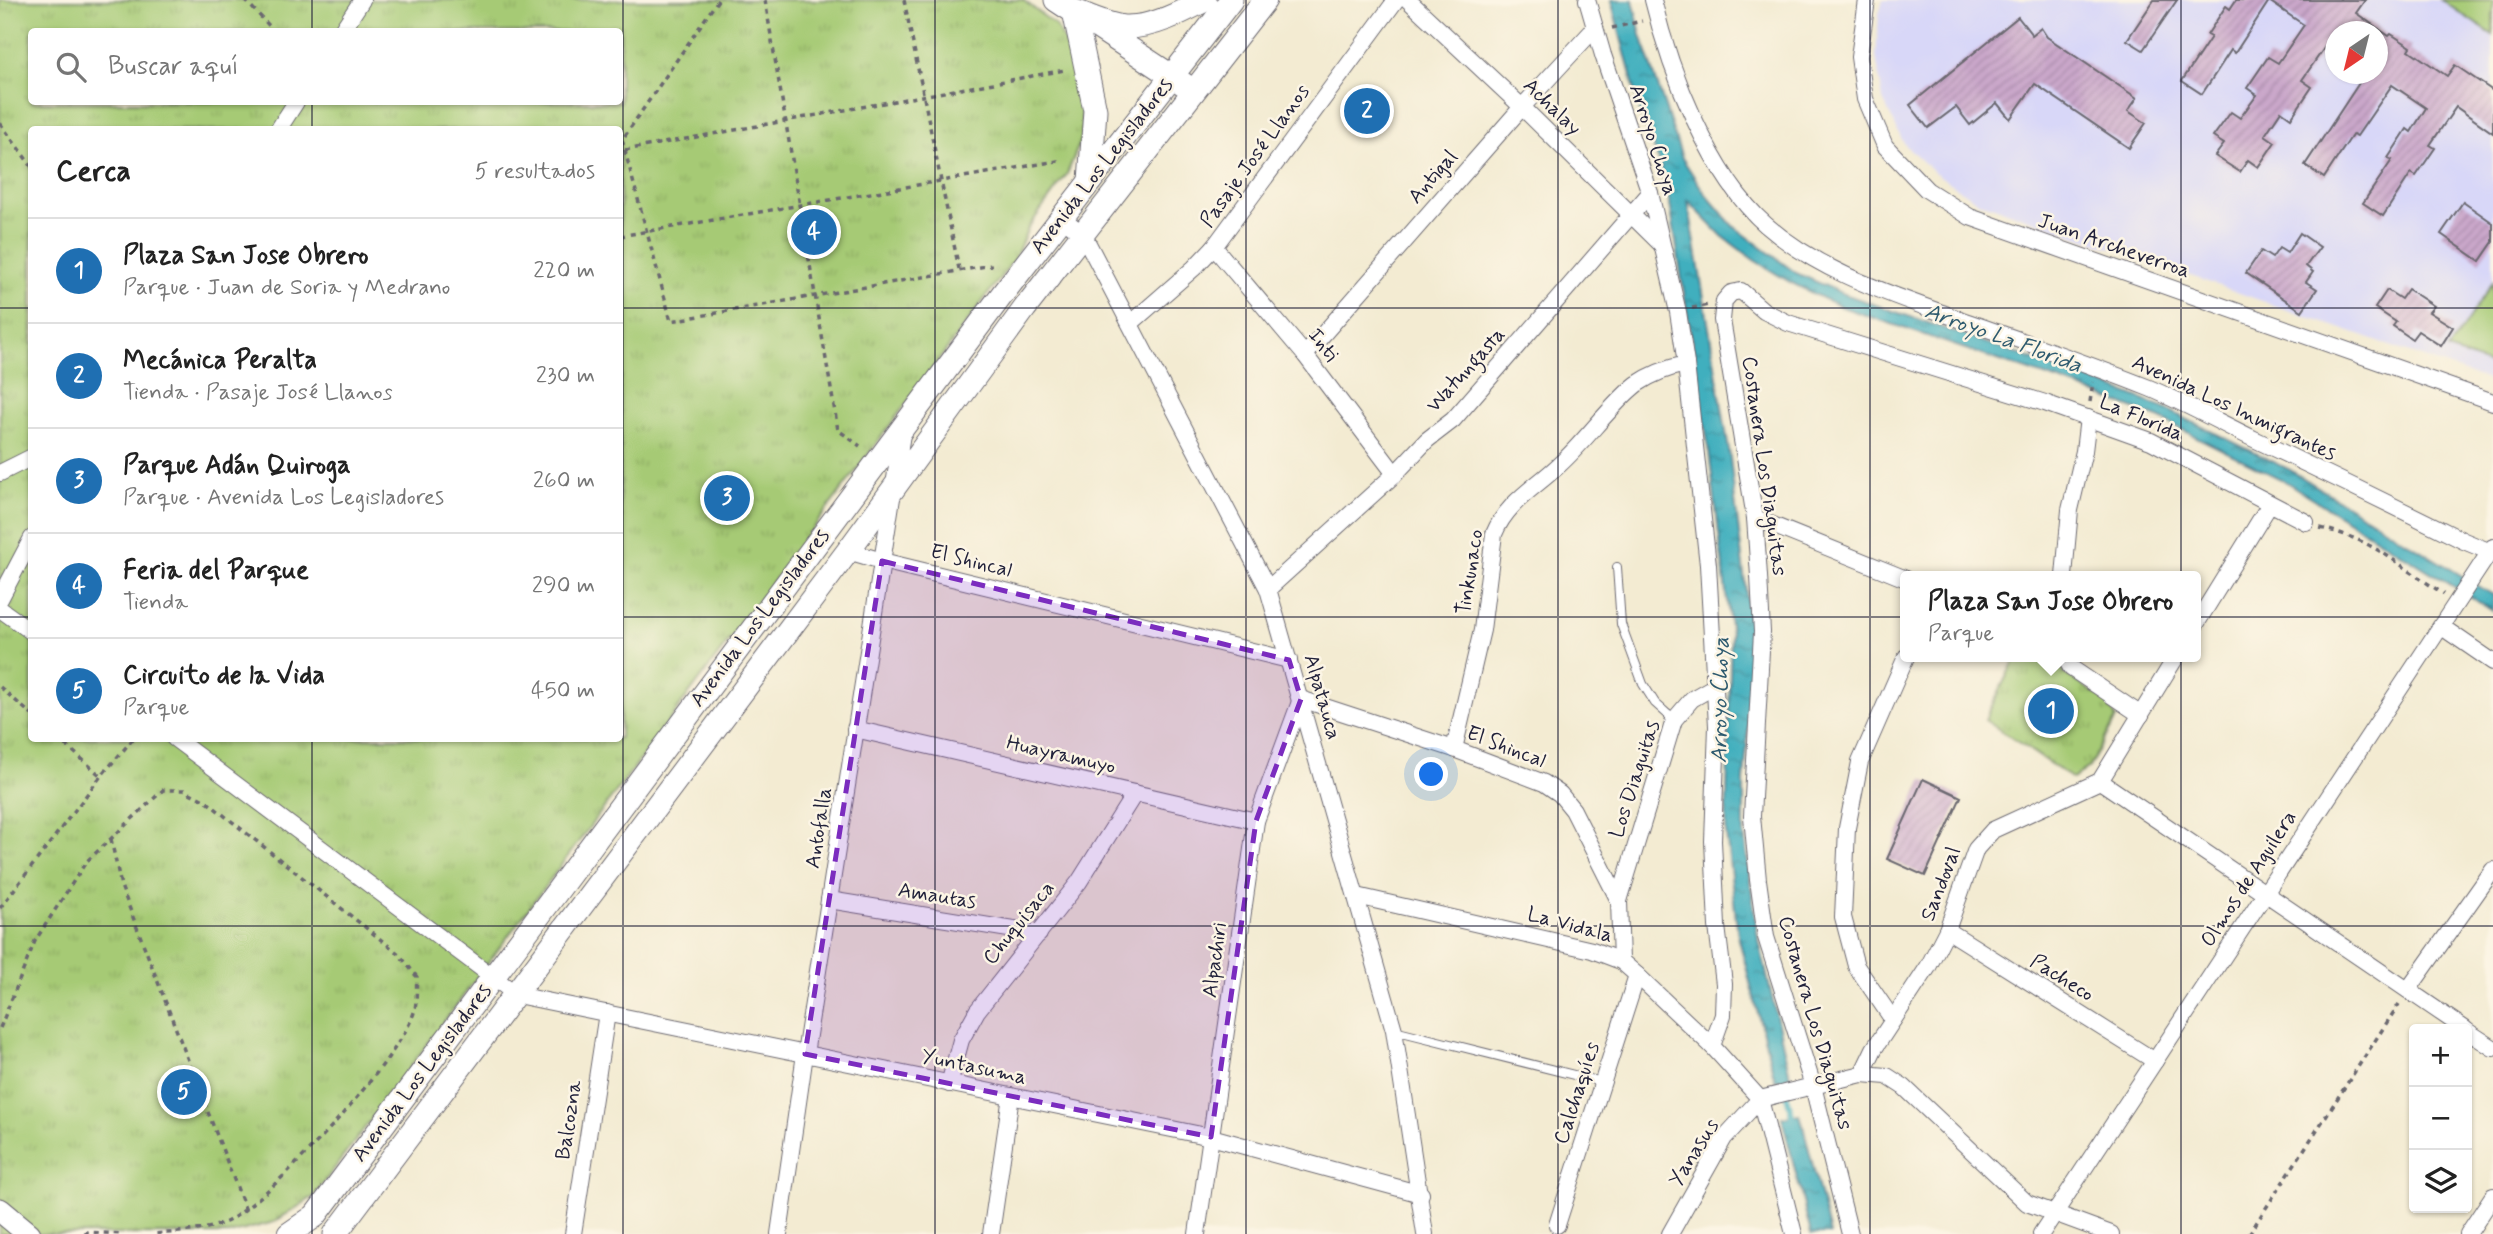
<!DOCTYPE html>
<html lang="es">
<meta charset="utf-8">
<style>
body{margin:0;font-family:Mynerve,sans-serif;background:#f2f2f2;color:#222}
.controls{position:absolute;right:21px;bottom:21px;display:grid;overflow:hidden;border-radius:7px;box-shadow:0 2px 5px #0004}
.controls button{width:63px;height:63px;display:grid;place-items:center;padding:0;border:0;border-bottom:2px solid #e0e0e0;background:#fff;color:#222;font:35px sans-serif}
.compass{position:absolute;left:2325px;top:21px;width:63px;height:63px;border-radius:50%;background:#fff;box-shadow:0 2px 5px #0004;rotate:215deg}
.you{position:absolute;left:1432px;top:775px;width:24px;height:24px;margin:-18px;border:5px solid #fff;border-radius:50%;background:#1a73e8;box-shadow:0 0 0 10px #1a73e833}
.badge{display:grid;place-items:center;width:46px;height:46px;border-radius:50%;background:#1f6fb2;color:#fff;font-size:23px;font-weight:700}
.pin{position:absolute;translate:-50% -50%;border:4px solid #fff;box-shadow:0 2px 7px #0006}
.popup{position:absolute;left:1900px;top:571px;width:301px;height:91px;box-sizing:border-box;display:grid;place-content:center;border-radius:7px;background:#fff;filter:drop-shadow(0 2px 5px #0005);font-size:23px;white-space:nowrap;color:#767676}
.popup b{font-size:26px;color:#222}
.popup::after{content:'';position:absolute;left:50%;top:100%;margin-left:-14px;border:14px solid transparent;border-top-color:#fff}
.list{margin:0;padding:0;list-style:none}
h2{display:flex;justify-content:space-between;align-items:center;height:91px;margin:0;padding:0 28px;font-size:30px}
h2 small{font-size:23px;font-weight:400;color:#767676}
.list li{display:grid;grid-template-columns:46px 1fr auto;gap:21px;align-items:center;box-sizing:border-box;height:105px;padding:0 28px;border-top:2px solid #e0e0e0}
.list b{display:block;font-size:26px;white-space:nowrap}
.list p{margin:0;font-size:23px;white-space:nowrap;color:#767676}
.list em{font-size:23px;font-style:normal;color:#767676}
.icon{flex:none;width:38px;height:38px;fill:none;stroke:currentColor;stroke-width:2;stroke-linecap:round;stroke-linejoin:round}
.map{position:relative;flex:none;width:2493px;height:1234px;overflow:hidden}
.search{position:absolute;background:#fff;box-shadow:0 2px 5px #0004;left:28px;top:28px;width:595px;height:77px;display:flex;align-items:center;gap:18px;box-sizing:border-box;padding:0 24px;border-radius:7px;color:#767676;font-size:26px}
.panel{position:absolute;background:#fff;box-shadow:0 2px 5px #0004;left:28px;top:126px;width:595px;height:616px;border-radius:7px}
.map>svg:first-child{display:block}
</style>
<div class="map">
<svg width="2493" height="1234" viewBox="0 0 2493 1234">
<defs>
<pattern id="park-tufts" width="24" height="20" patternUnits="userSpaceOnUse" patternTransform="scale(1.75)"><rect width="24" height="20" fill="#a6ca74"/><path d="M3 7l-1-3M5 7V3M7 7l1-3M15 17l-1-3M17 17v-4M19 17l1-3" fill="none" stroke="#8fad65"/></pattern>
<pattern id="water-ripples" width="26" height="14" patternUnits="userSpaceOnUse" patternTransform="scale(1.75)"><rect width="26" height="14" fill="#41afbe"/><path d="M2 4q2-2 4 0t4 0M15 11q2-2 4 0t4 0" fill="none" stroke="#368e9c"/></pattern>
<pattern id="building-hatch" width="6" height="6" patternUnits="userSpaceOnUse" patternTransform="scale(1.75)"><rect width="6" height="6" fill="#caa7ca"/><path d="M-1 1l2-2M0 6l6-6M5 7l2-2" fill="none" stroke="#ad8fae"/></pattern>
</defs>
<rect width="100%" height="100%" fill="#fcf5e5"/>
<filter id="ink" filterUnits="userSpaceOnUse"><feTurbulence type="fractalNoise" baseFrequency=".0143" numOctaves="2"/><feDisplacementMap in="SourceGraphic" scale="14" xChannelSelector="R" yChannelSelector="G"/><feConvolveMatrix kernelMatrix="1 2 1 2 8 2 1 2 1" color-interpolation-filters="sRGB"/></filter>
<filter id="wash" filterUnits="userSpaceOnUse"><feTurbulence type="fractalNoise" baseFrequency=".00686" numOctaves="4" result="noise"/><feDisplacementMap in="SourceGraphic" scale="28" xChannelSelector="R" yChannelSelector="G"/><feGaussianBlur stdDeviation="1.57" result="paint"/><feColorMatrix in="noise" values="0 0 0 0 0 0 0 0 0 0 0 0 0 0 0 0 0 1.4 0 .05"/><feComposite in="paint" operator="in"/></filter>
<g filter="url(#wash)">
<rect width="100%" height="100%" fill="#f3ebd2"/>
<path fill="#d8d7f8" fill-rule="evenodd" d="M1883,0H2493V382L1977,201L1934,172L1904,144L1883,100L1876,56L1879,14ZM2336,32H2378V74H2336Z"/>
<g fill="#a6ca74" stroke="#647658" stroke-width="2">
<polygon points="2441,0 2493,0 2493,35"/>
<polygon points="2493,282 2493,366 2448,350"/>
</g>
<g fill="url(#park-tufts)" stroke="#647658" stroke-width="2" fill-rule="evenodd">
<path d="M0,0H1023L1055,25L1073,56L1079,93L1083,135L1067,174L1028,228L1015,258L313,1197L274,1222L229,1234H0ZM32,32H620V102H32ZM32,130H620V738H32Z"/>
<polygon points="2016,657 2054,657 2065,674 2108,702 2116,719 2089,767 2073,779 1985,720"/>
</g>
<g fill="url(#water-ripples)" stroke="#32687c" stroke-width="2">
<polygon points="1611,0 1633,0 1641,35 1682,158 1704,192 1732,225 1796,273 1844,294 2082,376 2166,409 2290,470 2493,595 2493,611 2283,480 2161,419 2077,387 1839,306 1790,282 1754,260 1722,236 1688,201 1729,450 1751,633 1751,694 1744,781 1744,834 1757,932 1790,1076 1775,1080 1738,935 1726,833 1731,634 1709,451 1670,204 1660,164 1642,117"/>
<polygon points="1800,1114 1830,1234 1811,1234 1782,1117"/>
</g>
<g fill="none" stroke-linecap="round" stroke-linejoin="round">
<polyline stroke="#41afbe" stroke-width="6" points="1781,1073 1794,1123"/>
</g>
<g id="blocks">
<g fill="url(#building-hatch)">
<polygon points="2154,0 2177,0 2143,50 2127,40"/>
<polygon points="2236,0 2365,0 2356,13 2389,36 2391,34 2411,47 2409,50 2447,76 2455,65 2493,91 2493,133 2456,107 2430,145 2435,148 2416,176 2411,173 2383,216 2363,203 2392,160 2388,158 2407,129 2411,132 2426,108 2392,85 2357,136 2353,134 2324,178 2305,165 2365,74 2377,74 2377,32 2335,32 2335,46 2329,41 2302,80 2312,87 2291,118 2281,111 2265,135 2275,142 2258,167 2248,160 2240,172 2215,156 2224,144 2213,137 2231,112 2240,118 2257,95 2247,88 2268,57 2278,63 2304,25 2269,1 2235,53 2231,50 2202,94 2182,81 2211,37 2207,35 2226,6 2230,9"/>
<polygon points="2018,17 2032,35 2041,28 2047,37 2137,98 2128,111 2146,123 2129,148 2035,84 2010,119 1997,103 1970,125 1956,107 1928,128 1910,105"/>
<polygon points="2463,202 2493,223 2493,242 2480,261 2441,234"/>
<polygon points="2300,233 2320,247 2306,266 2313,272 2306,282 2317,289 2302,311 2246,273 2261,251 2272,258 2279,248 2287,253"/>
<polygon points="2408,289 2434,306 2429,312 2453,327 2441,346 2418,331 2412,339 2393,326 2396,322 2375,308 2387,290 2401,299"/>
<polygon points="1923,779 1961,797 1925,876 1887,859"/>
</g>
</g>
</g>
<g filter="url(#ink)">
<use href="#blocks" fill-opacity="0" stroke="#6b6870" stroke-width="2"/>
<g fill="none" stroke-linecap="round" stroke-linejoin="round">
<defs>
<g id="lane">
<polyline points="1617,567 1621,624 1643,684 1655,703 1674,720"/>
<polyline points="1394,1030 1602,1082"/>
</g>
<g id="street">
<polyline points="1408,0 1522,107 1661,244"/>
<polyline points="1587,0 1603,55 1650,193 1678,312 1686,364 1708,565 1717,726 1713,841 1717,926 1724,984 1723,1015 1712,1046"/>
<path d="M1653,0C1670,71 1710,176 1766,225C1818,270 1881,291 1945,314C2013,338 2082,361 2149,388C2185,403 2219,422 2254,439C2324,472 2394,506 2464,541L2493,553"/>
<polyline points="1867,0 1859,57 1865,99 1885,146 1927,190 1970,217 2493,402"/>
<polyline points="341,32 362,0"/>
<polyline points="278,130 296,102"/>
<polyline points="1062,218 1083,234 1268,589 1394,1030 1425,1234"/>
<polyline points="1214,247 1305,355 1395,474"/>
<polyline points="1131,323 1194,268 1214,247 1396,0"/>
<polyline points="1305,355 1522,107 1595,28"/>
<polyline points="0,473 32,457"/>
<polyline points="1755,518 1906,579"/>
<polyline points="848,551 882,561 1289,660"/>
<polyline points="2064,576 2070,510 2084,451 2088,418"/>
<polyline points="1268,589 1395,474 1427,440 1453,420 1650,193"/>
<polyline points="0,599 32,538"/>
<polyline points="0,609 32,632"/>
<polyline points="2196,624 2270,504"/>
<polyline points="2442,627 2493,662"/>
<polyline points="2065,657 2071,668 2141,715"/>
<polyline points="855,729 1256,821"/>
<polyline points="174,738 517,995 1211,1137 1421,1194"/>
<path d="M1454,749L1482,630L1494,534C1507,502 1535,488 1559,465C1585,442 1611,404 1637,384C1653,373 1667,368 1686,364"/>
<polyline points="2100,781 2465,1029"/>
<polyline points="1357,896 1592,950 1621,961 1637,975 1712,1046 1760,1099 1794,1234"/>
<polyline points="829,900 1039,934"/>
<polyline points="1619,901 1674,720 1692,699 1715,686"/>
<polyline points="1947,930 2155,1061"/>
<polyline points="2408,990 2493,870"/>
<polyline points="1893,1020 1856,966 1843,917 1847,828 1860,762 1906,657"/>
<polyline points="2467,1031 2493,1048"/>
<polyline points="1862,1074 1874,1049 1928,967 1947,930 1976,849 1993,830 2100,781 2176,657"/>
<polyline points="949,1084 961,1040 977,1011 1079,882 1135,793"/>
<polyline points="1760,1099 1862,1074 1887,1076 1904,1087 2027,1203 2111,1234"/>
<polyline points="1557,1225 1637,975"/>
<polyline points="573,1234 607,1013"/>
<polyline points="779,1234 805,1054 902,434"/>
<polyline points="991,1234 1011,1096"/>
<polyline points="1197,1234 1256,821 1301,699 1454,749 1544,783 1560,794 1573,810 1619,901 1621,961"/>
<polyline points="1670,1234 1724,1138 1760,1099"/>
<polyline points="1850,1234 1813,1086 1766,937 1758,880 1752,816 1762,632 1759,576 1755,518 1722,320 1724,301 1731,293 1741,291 1764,311 1788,323 2045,403 2151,441 2306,522"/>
<polyline points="2041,1234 2493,547"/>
<polyline points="2468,1234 2493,1196"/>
</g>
<g id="secondary">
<polyline points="1056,0 1185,85"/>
<path d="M1090,181L1095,110L1074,11C1090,16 1111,27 1127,27C1154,27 1182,12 1205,0"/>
<polyline points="0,1210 29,1234"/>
<polyline points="289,1234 315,1216 1004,292 1231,0"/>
<polyline points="335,1234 848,551 1025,308 1265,0"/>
</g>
</defs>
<use href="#lane" stroke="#6b6870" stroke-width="10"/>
<use href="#street" stroke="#6b6870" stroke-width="18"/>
<use href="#secondary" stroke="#6b6870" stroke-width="25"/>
<g stroke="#6b6870" stroke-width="3.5" stroke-dasharray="5 5" stroke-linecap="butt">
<polyline points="245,0 275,32"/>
<polyline points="718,0 622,140 671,321 992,265"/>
<polyline points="765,0 838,430 860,446"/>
<polyline points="904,0 959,269"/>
<polyline points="1612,28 1642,21"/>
<polyline points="0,123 32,167"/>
<polyline points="625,150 1065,70"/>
<polyline points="620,236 1063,160"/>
<polyline points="1692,308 1709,305"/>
<polyline points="2090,402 2093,382"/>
<path d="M2320,528C2374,539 2399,566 2444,594"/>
<polyline points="0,687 32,715"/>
<polyline points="58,738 101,776"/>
<polyline points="111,839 121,886 246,1211"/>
<polyline points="0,908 101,776 134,738"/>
<path d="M0,1028L35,941L86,862L163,790H184L206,801L399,954L417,977C416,988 417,999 415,1009C404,1056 269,1201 226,1222C203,1232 177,1232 152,1234"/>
<polyline points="85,1234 86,1232 121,1234"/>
<polyline points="2249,1234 2399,1004"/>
</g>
<use href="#lane" stroke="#fff" stroke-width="8"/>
<use href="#street" stroke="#fff" stroke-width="16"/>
<use href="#secondary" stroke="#fff" stroke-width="23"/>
</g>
</g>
<path fill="#7b2cbf" fill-opacity="0.2" stroke="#7b2cbf" stroke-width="5" stroke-dasharray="14 9" stroke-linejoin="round" d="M882,561L1289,660L1301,699L1256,821L1211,1137L805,1054Z"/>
<path fill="none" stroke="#22223b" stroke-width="2" stroke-opacity="0.55" d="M312,0V32M623,0V1234M935,0V1234M1246,0V1234M1558,0V1234M1870,0V1234M2181,0V1234M312,102V130M0,308H32M620,308H2493M0,617H32M620,617H2493M312,738V1234M0,926H2493"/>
<g text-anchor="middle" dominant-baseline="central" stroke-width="5" stroke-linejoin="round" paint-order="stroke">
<g font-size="21" fill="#22223b" stroke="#fcf5e5">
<text transform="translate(1552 107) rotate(44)">Achalay</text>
<text transform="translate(1653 140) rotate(72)">Arroyo Choya</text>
<text transform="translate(1255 156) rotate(-54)">Pasaje José Llanos</text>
<text transform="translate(1102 166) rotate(-52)">Avenida Los Legisladores</text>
<text transform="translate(1433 177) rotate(-49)">Antigal</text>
<text transform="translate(2114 246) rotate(19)">Juan Archeverroa</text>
<text transform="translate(1323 345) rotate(52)">Inti</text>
<text transform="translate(1466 370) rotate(-48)">Watungasta</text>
<text transform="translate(2234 408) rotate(25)">Avenida Los Inmigrantes</text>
<text transform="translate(2141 418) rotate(23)">La Florida</text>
<text transform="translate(1764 466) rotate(82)">Costanera Los Diaguitas</text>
<text transform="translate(971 561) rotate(14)">El Shincal</text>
<text transform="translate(1470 572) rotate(-81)">Tinkunaco</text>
<text transform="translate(760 618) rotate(-53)">Avenida Los Legisladores</text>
<text transform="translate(1322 697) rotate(74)">Alpatauca</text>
<text transform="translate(1506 747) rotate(21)">El Shincal</text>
<text transform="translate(1061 755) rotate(13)">Huayramuyo</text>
<text transform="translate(1635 779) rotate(-72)">Los Diaguitas</text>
<text transform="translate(819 828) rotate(-81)">Antofalla</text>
<text transform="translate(2249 879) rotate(-57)">Olmos de Aguilera</text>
<text transform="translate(1941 884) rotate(-69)">Sandoval</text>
<text transform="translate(937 896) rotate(9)">Amautas</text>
<text transform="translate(1019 923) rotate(-51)">Chuquisaca</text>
<text transform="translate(1570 925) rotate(15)">La Vidala</text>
<text transform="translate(1215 960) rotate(-82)">Alpachiri</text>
<text transform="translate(2062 978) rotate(32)">Pacheco</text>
<text transform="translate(1815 1023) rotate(74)">Costanera Los Diaguitas</text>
<text transform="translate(974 1067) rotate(12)">Yuntasuma</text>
<text transform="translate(422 1073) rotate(-53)">Avenida Los Legisladores</text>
<text transform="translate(1577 1093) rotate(-72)">Calchaquíes</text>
<text transform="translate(569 1120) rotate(-81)">Balcozna</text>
<text transform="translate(1694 1153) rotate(-58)">Yanasus</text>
</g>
<g font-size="23" font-style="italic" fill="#2e5a6f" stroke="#fcf5e5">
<text transform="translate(2003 339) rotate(20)">Arroyo La Florida</text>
<text transform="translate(1721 700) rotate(-89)">Arroyo Choya</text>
</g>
</g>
</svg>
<div class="controls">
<button>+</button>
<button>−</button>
<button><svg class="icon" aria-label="layers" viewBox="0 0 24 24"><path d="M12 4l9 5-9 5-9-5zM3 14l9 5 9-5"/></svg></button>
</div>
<svg class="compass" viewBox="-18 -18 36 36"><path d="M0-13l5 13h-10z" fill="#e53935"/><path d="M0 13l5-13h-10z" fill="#767676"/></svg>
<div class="you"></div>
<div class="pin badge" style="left:2051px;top:711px">1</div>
<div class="popup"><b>Plaza San Jose Obrero</b>Parque</div>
<div class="pin badge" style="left:1367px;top:111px">2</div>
<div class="pin badge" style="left:727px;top:498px">3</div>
<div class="pin badge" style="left:814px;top:232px">4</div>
<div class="pin badge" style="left:184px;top:1092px">5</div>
<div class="search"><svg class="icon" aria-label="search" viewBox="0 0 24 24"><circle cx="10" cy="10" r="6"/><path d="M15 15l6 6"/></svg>Buscar aquí</div>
<section class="panel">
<h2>Cerca<small>5 resultados</small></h2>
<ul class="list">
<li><span class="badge">1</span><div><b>Plaza San Jose Obrero</b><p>Parque · Juan de Soria y Medrano</p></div><em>220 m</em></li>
<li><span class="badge">2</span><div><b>Mecánica Peralta</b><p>Tienda · Pasaje José Llanos</p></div><em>230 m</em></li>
<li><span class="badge">3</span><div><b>Parque Adán Quiroga</b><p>Parque · Avenida Los Legisladores</p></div><em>260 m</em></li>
<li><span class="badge">4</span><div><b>Feria del Parque</b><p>Tienda</p></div><em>290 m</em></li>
<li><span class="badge">5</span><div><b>Circuito de la Vida</b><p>Parque</p></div><em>450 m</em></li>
</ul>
</section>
</div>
